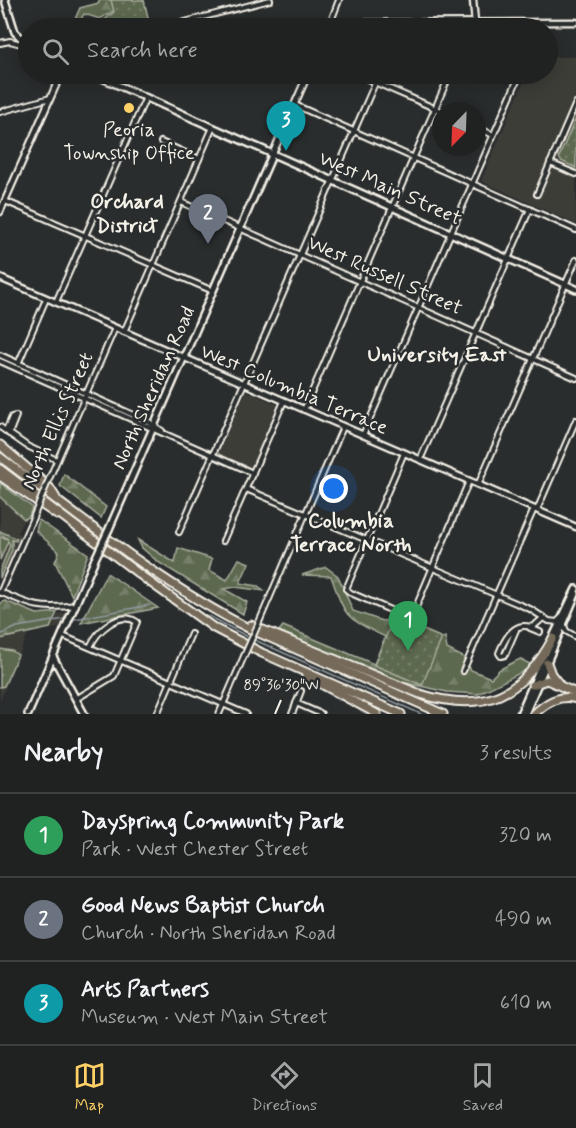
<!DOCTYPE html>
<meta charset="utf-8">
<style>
body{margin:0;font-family:Mynerve,sans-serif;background:#2d2f2f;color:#f1f3f6}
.compass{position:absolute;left:432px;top:102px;width:54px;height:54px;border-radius:50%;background:#202222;box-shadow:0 3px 15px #0003;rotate:203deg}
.you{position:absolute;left:334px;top:489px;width:21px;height:21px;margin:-15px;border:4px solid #fff;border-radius:50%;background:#1a73e8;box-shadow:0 0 0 9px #1a73e833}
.badge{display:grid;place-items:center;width:39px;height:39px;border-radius:50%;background:#ffd166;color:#fff;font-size:20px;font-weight:700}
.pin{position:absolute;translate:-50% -50px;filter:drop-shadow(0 2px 3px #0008)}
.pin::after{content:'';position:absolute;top:32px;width:21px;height:18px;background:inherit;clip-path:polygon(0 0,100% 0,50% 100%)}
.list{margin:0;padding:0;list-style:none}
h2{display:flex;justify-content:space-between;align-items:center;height:78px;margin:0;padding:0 24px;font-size:26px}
h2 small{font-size:20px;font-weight:400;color:#a2a4a5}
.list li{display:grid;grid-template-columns:39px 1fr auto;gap:18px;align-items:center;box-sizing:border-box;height:84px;padding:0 24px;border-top:2px solid #3d3f40}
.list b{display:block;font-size:22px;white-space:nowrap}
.list p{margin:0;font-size:20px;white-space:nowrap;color:#a2a4a5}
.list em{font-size:20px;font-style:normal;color:#a2a4a5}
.icon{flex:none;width:33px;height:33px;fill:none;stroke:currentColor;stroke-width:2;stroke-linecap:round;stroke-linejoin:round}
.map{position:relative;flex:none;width:576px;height:714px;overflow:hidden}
.search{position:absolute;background:#202222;box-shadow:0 3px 15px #0003;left:18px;right:18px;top:18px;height:66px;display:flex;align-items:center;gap:15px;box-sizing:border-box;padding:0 21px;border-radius:33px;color:#a2a4a5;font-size:22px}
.sheet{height:330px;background:#202222}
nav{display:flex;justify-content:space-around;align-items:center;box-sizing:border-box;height:84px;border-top:2px solid #3d3f40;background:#202222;font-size:16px;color:#a2a4a5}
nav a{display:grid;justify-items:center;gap:3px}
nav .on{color:#ffd166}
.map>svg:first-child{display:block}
</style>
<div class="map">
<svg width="576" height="714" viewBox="0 0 576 714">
<defs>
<pattern id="forest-firs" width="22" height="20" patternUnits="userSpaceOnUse" patternTransform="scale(1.5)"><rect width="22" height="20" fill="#5d6950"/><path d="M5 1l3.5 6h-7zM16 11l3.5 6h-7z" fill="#757f69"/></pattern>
<pattern id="park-dots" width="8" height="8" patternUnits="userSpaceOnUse" patternTransform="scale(1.5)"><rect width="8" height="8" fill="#5d6950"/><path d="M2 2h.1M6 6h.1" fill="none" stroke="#757f69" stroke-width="1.8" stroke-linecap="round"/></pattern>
</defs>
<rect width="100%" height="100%" fill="#2a2d2e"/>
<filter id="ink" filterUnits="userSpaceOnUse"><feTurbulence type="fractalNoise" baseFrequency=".0167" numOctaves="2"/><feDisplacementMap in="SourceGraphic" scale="12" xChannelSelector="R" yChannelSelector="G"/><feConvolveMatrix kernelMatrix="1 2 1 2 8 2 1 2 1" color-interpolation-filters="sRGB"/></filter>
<g filter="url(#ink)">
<g fill="#3e3d39">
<polygon points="548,57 576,57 576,224 481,181 527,74 548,74"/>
<polygon points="246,391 278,405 251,468 218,454"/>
<polygon points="0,497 24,519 18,532 21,537 0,585"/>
<polygon points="4,599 42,615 66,613 59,628 29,631 0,700 0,603"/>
</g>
<g fill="#5d6950" stroke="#a8ad9c" stroke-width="1.5">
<polygon points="0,483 32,507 29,517 24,519 0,497"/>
<polygon points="0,531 17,539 16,541 12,540 12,550 0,578 0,571 10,545 8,541 0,560 0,537 8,539 0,534"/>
<polygon points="0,649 12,651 18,655 4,686 0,687"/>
</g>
<g fill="url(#forest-firs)" stroke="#a8ad9c" stroke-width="1.5">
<polygon points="99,0 132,0 100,19 84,14 76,28 71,28 80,8 99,3"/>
<polygon points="64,474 106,507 101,518 60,486"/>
<polygon points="39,520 88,554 72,596 55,562 59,552 36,531"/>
<polygon points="138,540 175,563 178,548 212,559 209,570 227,580 239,559 249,563 240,583 258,586 265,591 235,587 224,589 247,602 243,614 158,562 142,548"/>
<path d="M326,567L338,576L353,611L382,621L388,620L393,660L445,637L447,649L463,657L471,670L491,678L500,669L520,659L534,666L478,694L447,692L393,680L279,631L283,626L374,664L385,637C345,617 346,619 331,576L302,575Z"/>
<polygon points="107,573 158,608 81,623"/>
<polygon points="5,601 37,614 57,612 50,628 0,639 0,604"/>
</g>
<g fill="url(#park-dots)" stroke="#a8ad9c" stroke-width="1.5">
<polygon points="111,0 144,0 150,26 139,28 101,28 102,22 114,12"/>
<polygon points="576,118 576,168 561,161 559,157"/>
<polygon points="394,617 442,638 422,685 374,665"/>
</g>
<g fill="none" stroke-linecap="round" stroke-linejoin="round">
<g stroke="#909ba1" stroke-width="1.5">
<polyline points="209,616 248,637 421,714"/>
<polyline points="75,619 150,605"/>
<polyline points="0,635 17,627 65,619"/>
</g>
<defs>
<g id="minor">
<polyline points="331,21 339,0"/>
<polyline points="522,22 522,28"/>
<polyline points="161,28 270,0"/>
<polyline points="399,28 401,23"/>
<polyline points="0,43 10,41 28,46"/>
<polyline points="356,74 441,111"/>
<polyline points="295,105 576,230"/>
<polyline points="0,112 50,98"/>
<polyline points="477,127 493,135"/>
<polyline points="161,142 199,159"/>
<polyline points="550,163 576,174"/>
<polyline points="537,194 576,103"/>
<polyline points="5,201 213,291"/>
<polyline points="181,202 576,378"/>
<polyline points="56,302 146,97"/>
<polyline points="124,332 213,127"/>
<polyline points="0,355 149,422 162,431"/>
<polyline points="0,361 253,473"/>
<polyline points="18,364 46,299"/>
<polyline points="304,410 450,74"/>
<polyline points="0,427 27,446 57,460"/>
<polyline points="6,431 12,417 16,416 9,434"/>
<polyline points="363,435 520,74"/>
<polyline points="404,453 346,589 351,593 411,619 469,481"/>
<polyline points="420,460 530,209"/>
<polyline points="49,479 115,328"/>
<polyline points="478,485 576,260"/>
<polyline points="246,489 530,609 549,621 557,622 561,618"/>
<polyline points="537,510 576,420"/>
<polyline points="179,532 379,74"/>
<polyline points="223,541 284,401"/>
<path d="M0,592C32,606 41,610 76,605"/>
<polyline points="0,593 35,513"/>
<polyline points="260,620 343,427"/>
<polyline points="564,625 566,631 576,637"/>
<polyline points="530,628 540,632"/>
<path d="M516,630L505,655L501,656L499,653C503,643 511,626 524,626C527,626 531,627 534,626L543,618"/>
<polyline points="63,636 246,714"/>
<polyline points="463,671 534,509"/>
<path d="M76,699L114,676L137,622C119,610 97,631 90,647"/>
<polyline points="296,703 321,714"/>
<polyline points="157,714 191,634"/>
<polyline points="219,714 244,656"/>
<polyline points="292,714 301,691"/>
</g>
<g id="tertiary">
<polyline points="473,0 475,23"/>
<polyline points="327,28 331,21 335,23 576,22"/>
<polyline points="273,153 308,74"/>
<polyline points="0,212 61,74"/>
<polyline points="0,278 576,527"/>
</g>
<g id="secondary">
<polyline points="5,0 15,32 28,45"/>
<polyline points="93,74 576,289"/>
<polyline points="109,529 273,153"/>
<polyline points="552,639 576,589"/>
<polyline points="53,657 84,714"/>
<polyline points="28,714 95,559"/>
<polyline points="520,714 545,656"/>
<polyline points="525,714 576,594"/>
</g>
<g id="motorway">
<polyline points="0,445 49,487 56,498"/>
<path d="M0,457C81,518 159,583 250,629L443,714"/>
<polyline points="0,469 147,580 214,628 262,653 401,714"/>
<polyline points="0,476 57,515"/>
<path d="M251,625L420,694C485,714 522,696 553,638"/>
<polyline points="547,663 551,674 559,684"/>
<polyline points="306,676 377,714"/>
<polyline points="532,685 547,680 576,693"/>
<path d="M534,714C546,703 559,694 576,699"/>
</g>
</defs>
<use href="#minor" stroke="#f4f1e8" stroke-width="8"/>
<use href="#tertiary" stroke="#f4f1e8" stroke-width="9"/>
<use href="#secondary" stroke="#f4f1e8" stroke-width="10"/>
<use href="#motorway" stroke="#f4f1e8" stroke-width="11"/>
<use href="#minor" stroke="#2a2d2e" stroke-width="4"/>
<use href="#tertiary" stroke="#2a2d2e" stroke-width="4.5"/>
<use href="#secondary" stroke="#2a2d2e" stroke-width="5"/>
<use href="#motorway" stroke="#746a5a" stroke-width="7"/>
<defs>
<g id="minor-bridge">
<polyline points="35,513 49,479"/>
<polyline points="244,656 260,620"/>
</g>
<polyline id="secondary-bridge" points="95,559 109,529"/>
</defs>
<use href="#minor-bridge" stroke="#f4f1e8" stroke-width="8" stroke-linecap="butt"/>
<use href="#secondary-bridge" stroke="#f4f1e8" stroke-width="10" stroke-linecap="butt"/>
<use href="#minor-bridge" stroke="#2a2d2e" stroke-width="4"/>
<use href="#secondary-bridge" stroke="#2a2d2e" stroke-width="5"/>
</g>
</g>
<path fill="none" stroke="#f4f1e8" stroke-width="2" d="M275,714L281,700"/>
<circle fill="#ffd166" stroke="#2a2d2e" stroke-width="2" cx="129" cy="108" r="6"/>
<g text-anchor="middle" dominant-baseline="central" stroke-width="5" stroke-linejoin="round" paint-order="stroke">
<g font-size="20" fill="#f4f1e8" stroke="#2a2d2e">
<text x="129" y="130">Peoria<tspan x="129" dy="23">Township Office</tspan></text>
</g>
<g font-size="20" fill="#f4f1e8" stroke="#2a2d2e">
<text transform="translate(390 189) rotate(24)">West Main Street</text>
<text transform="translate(385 276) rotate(24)">West Russell Street</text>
<text transform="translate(154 388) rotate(-66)">North Sheridan Road</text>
<text transform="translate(294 390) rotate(23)">West Columbia Terrace</text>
<text transform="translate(58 421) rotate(-66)">North Ellis Street</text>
</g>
<g font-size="21" font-weight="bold" fill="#f4f1e8" stroke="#2a2d2e">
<text x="127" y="202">Orchard<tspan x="127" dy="24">District</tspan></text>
<text x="437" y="355">University East</text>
<text x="351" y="521">Columbia<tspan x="351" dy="24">Terrace North</tspan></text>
</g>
</g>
<g font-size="15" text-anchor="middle" fill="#f4f1e8" stroke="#2a2d2e" stroke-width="5" stroke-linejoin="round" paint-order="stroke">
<text x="281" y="690">89°36'30"W</text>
</g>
</svg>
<svg class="compass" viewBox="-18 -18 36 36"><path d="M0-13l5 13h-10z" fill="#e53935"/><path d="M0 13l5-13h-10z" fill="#a2a4a5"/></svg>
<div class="you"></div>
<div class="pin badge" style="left:408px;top:651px;background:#2e9e5b">1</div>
<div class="pin badge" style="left:208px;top:244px;background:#6b7280">2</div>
<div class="pin badge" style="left:286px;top:151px;background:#0f9aa8">3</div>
<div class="search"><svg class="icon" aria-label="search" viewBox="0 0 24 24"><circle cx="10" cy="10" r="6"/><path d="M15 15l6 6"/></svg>Search here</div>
</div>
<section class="sheet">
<h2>Nearby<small>3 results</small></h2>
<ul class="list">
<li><span class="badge" style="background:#2e9e5b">1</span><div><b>Dayspring Community Park</b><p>Park · West Chester Street</p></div><em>320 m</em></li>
<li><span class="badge" style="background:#6b7280">2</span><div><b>Good News Baptist Church</b><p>Church · North Sheridan Road</p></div><em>490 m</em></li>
<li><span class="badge" style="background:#0f9aa8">3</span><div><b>Arts Partners</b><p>Museum · West Main Street</p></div><em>610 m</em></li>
</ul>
</section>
<nav>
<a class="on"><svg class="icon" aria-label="map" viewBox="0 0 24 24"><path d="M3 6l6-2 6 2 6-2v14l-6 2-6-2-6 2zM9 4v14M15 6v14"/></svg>Map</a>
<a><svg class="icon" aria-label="directions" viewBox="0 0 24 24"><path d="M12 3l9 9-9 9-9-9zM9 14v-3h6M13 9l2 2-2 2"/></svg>Directions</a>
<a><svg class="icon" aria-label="saved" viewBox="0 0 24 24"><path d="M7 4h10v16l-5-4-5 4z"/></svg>Saved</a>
</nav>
